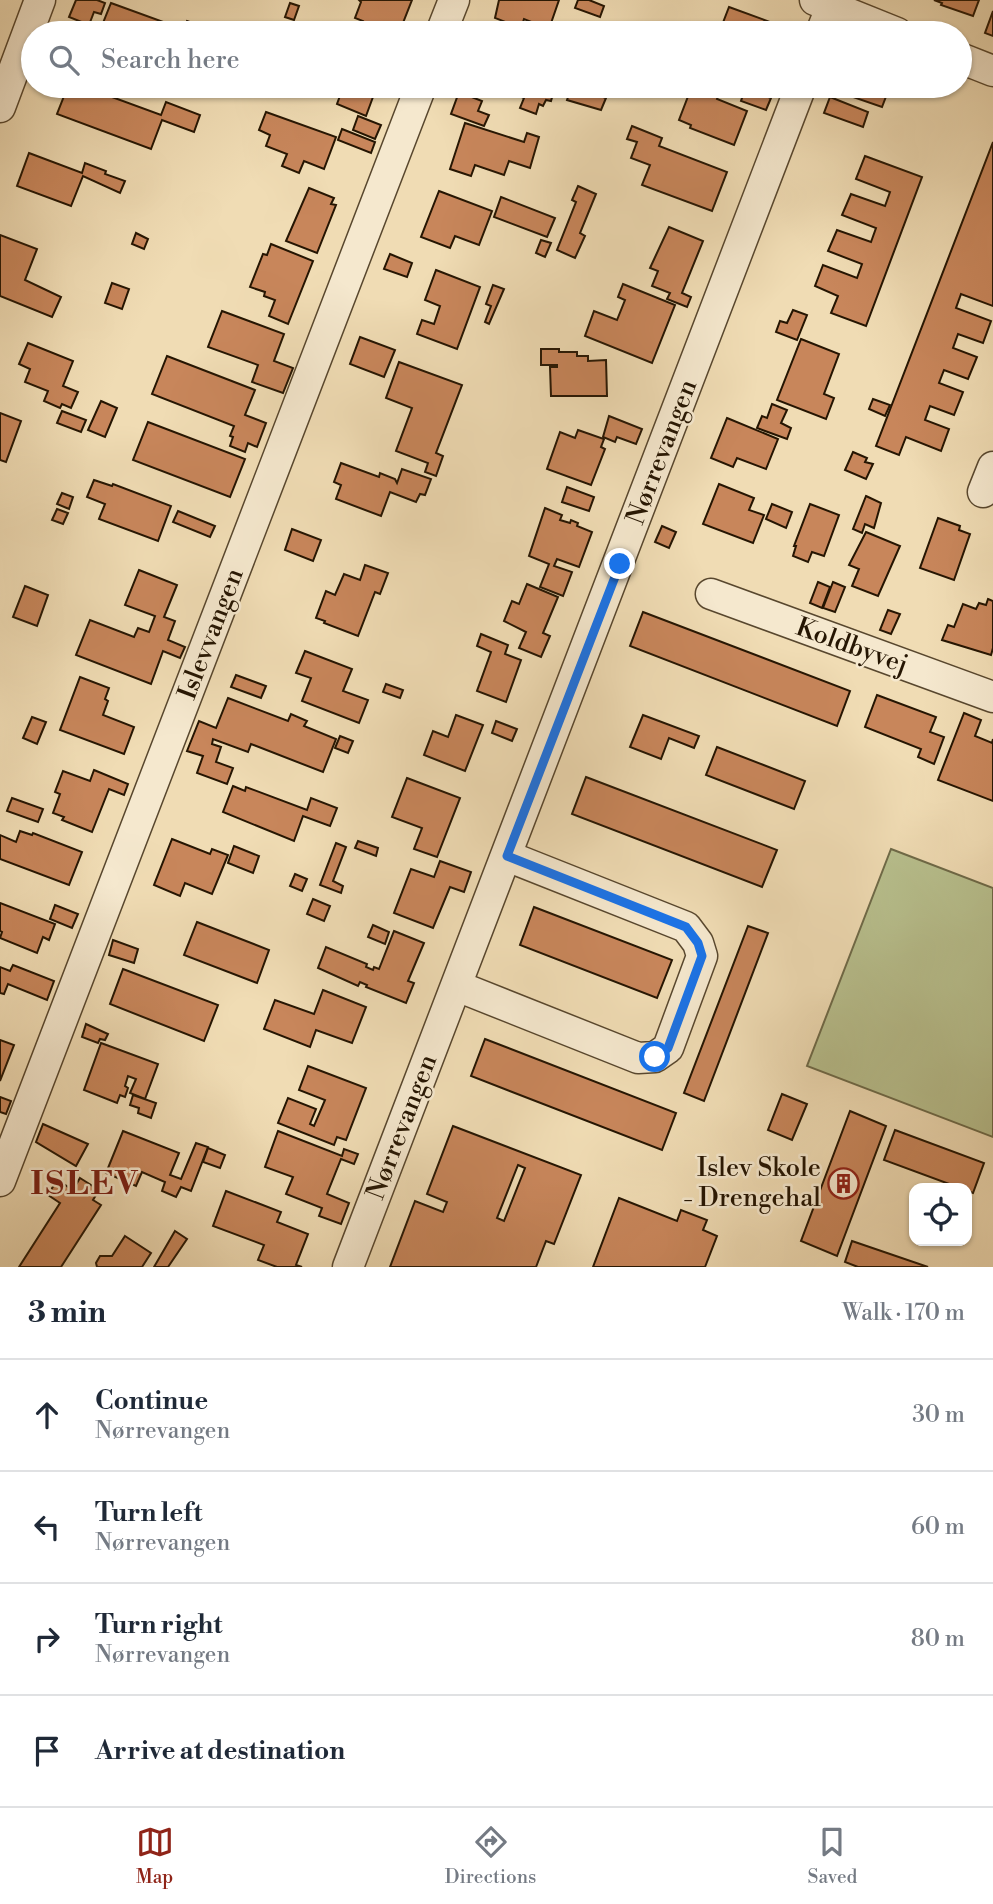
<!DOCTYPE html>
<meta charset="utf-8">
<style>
body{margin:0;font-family:"Libre Bodoni",serif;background:#f6f6f7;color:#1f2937}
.controls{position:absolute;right:21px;bottom:21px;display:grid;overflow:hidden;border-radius:14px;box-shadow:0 2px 5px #0004}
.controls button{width:63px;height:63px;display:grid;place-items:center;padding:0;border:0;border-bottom:2px solid #e0e1e3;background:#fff;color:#1f2937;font:35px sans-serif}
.stop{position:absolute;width:21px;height:21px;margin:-16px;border:5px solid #1a73e8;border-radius:50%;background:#fff}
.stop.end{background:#1a73e8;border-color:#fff;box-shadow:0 2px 7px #0008}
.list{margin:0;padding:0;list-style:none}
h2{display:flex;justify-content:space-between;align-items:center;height:91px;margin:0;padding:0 28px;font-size:30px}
h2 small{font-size:23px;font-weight:400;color:#747a83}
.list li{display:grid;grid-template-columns:46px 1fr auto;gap:21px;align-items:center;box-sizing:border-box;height:112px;padding:0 28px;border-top:2px solid #e0e1e3}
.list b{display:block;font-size:26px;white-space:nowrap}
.list p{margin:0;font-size:23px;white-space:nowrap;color:#747a83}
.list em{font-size:23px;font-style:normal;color:#747a83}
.icon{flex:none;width:38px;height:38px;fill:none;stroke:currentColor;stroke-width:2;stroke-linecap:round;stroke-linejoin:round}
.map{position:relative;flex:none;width:993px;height:1267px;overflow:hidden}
.search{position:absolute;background:#fff;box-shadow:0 2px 5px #0004;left:21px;right:21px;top:21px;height:77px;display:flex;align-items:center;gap:18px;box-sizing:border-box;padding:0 24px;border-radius:38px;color:#747a83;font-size:26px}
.sheet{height:539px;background:#fff}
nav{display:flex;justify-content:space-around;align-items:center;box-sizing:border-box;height:98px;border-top:2px solid #e0e1e3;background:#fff;font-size:19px;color:#747a83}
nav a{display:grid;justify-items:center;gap:4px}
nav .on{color:#8f2418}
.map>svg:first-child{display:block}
</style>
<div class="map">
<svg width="993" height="1267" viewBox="0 0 993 1267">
<rect width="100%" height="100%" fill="#f0dcb4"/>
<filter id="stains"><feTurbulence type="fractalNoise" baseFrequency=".00286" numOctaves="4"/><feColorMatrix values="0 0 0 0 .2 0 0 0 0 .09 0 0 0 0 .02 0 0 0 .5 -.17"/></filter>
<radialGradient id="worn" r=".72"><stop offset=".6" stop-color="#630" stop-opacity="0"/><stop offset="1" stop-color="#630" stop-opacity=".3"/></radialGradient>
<polygon fill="#b8c08e" stroke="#6e6a48" stroke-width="2" points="891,849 993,888 993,1137 807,1066"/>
<g fill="#c8865b" stroke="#251502" stroke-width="2" fill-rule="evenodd">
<polygon points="76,0 97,0 105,3 101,14 94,12 89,25 69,17"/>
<polygon points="359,0 412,0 399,33 382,33 362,25 363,21 355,18 361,2"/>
<polygon points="499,0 559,0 549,29 524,19 521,28 495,18"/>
<polygon points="578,0 589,0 604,6 600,17 575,8"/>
<polygon points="934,0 979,0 973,16 941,5 942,3"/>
<polygon points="111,3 180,28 178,33 99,33"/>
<polygon points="290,3 299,6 294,20 285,17"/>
<polygon points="729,7 770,22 766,33 719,33"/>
<polygon points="993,11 993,36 985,33"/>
<polygon points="187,21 219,33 183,33"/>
<polygon points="612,25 626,30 625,33 609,33"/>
<polygon points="42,86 64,86 61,93"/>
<polygon points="68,86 82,86 161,115 166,102 200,115 194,132 162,120 151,149 57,114"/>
<polygon points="313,86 377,86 366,116 337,104 341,93 333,90 331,95 312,88"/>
<polygon points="515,86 551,86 549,92 553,94 551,101 546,100 543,106 539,104 536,114 520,108 524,98 512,93"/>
<polygon points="572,86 592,86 599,88 597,95 606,98 601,110 567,100"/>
<polygon points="692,86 722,86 717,99 747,111 734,145 690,128 691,125 679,120"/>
<polygon points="854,86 890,86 882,107 850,96"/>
<polygon points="745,89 771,98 766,110 741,101"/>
<polygon points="459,92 482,101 478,111 489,115 484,126 451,114"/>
<polygon points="830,97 868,112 863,127 824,113"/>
<polygon points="266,112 336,137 324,169 304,161 299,173 282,166 287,154 266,146 270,135 259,130"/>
<polygon points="358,116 381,125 375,139 353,130"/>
<polygon points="465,123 524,142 527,133 539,137 530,168 509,161 504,175 475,165 471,176 450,169"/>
<polygon points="632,126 662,138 659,146 727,172 712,211 642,185 650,165 631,158 637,142 627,139"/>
<polygon points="342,129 375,142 371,153 338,140"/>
<polygon points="993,142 993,306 961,294 956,308 991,321 983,343 958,334 953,348 977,357 968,379 944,370 939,383 963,392 954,415 930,406 925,420 949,429 941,451 906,437 899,455 876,446"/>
<polygon points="29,153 82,173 85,163 106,171 105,174 125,181 120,193 83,176 71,206 17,186"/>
<polygon points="865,156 922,177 866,326 831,313 838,296 815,286 823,265 857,278 862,264 828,251 837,230 871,242 876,228 842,215 851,194 885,206 890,192 856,179"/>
<polygon points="578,186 596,194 580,233 585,236 575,258 557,250 576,202 572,200"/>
<polygon points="309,188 334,198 331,204 336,205 317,253 286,241"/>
<polygon points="439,191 492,211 479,245 455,236 450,248 421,237"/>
<polygon points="501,197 555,218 547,237 494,217"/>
<polygon points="669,227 703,241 682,293 691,297 687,307 667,299 670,293 652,286 658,271 650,268"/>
<polygon points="136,233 148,239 144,249 132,244"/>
<polygon points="0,235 37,249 25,280 61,297 52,317 0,296"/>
<polygon points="541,240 551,243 545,257 536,253"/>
<polygon points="271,244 313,261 288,324 269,316 275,300 264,296 265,292 250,287 263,254 267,255"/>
<polygon points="390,254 412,263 407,277 384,269"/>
<polygon points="436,270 480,287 457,349 417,334 422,320 434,324 440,306 425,300"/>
<polygon points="112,283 129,289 122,309 105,303"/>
<polygon points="623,284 675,305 652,363 585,336 594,311 617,320 625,300 618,297"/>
<polygon points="493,285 504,289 489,324 485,322 491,306 486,304"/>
<polygon points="793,310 807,315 797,340 776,332 780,321 787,323"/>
<polygon points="222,311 284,334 274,361 293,368 283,393 252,382 258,365 208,347"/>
<polygon points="360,337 395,350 384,377 350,364"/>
<polygon points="801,339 839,354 824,394 834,398 826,419 777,400"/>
<polygon points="28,343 73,361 63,386 78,392 71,408 62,404 60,408 44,401 48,391 25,382 30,369 19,364"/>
<polygon points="541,349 559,349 559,352 577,352 577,356 588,356 588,361 606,360 607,396 551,396 550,367 557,367 557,365 541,365"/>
<polygon points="167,356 255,390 245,415 266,423 257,447 248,443 245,452 230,446 233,437 230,436 234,426 152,394"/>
<polygon points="399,362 462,385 436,453 443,456 436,476 425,472 428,463 396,451 412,408 386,398"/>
<polygon points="873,399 890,405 885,416 869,409"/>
<polygon points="101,401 117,408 105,437 88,430"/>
<polygon points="772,404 787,410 781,423 791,428 787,439 757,428 762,416 767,418"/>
<polygon points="62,411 86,420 81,432 57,423"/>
<polygon points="0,413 21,421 6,462 0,460"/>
<polygon points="609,416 642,429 636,444 617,437 615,442 603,437"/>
<polygon points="727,418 778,439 766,469 737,458 733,467 711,458"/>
<polygon points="148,422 245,459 230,497 133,460"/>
<polygon points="578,430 604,439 601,447 605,449 591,485 547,469 560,432 575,438"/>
<polygon points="853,452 867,458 865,462 873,464 866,479 845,470"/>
<polygon points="341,463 379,477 380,473 395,479 397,483 402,469 431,479 425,495 420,494 416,502 390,492 381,516 336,499 341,485 334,482"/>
<polygon points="94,480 112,486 113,484 171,506 158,541 99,519 105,504 87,497"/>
<polygon points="719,484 754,498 749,510 764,515 753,543 703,524"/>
<polygon points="567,487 594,497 589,511 562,502"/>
<polygon points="62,493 73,497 69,509 57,504"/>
<polygon points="866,496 881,503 874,528 865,524 862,533 853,529"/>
<polygon points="772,504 792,512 786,528 766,519"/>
<polygon points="810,504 839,515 824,556 812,552 808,562 793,556 796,546 794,546"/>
<polygon points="545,508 562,515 560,520 570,523 571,520 578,523 577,526 592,532 579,567 557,559 554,566 572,572 563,596 540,587 549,564 529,556"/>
<polygon points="57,509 68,513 63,524 52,520"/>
<polygon points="178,511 215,526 210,537 173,522"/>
<polygon points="938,518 960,526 959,530 970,534 954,580 920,568"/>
<polygon points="662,526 676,532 669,548 655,542"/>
<polygon points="292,529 321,540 313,561 285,550"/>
<polygon points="866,532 900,546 878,596 852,586 859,569 849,565"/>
<polygon points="365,565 388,573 380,594 375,592 358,636 324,623 325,621 316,618 326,591 335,595 344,574 360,580"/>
<polygon points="139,570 177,585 164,617 175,621 168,640 185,647 180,658 163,651 151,684 76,655 90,620 134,637 138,628 149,632 155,616 125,605"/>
<polygon points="818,582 830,587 822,608 810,603"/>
<polygon points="833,582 845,587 835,612 823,608"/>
<polygon points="527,584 558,597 543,633 550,636 541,657 519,648 526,632 504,621 512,601 519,604"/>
<polygon points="25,586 48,595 37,626 13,617"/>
<polygon points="988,599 993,601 993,648 991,655 942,640 948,625 954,627 963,604 976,609 979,603 986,605"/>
<polygon points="888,610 900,614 891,634 880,630"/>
<polygon points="643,612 850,691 837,726 630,646"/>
<polygon points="481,634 508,645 505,654 521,660 506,702 477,691 491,652 477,646"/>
<polygon points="305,651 352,669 343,691 368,700 359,723 302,701 311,678 296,673"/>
<polygon points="236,675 266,686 261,698 231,687"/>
<polygon points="80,677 109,688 105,699 108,701 103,715 134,727 124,754 60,730"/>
<polygon points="386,684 403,690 400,698 383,692"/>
<polygon points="877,695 936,717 930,732 944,737 934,764 918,757 921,749 865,727"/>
<polygon points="228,698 288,721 291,714 307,721 304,726 336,739 323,772 251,744 248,752 213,739 212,744 221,747 216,762 233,768 227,784 197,773 203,756 187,751 199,721 216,728"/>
<polygon points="964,713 981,720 975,736 992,743 993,739 993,801 938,780"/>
<polygon points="456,715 483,725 465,771 424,755 433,731 448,737"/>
<polygon points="643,715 699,736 694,748 669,738 661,759 630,747"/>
<polygon points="32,717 46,722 37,744 23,738"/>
<polygon points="496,721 517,729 512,741 492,733"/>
<polygon points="340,736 353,741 348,753 335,748"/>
<polygon points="717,747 805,781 794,809 706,775"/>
<polygon points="94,770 128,784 124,795 109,789 92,832 62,820 64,817 53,813 60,794 55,792 63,771 90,781"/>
<polygon points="586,777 777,850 762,887 572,814"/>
<polygon points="407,778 460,798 437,857 414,849 422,828 392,817"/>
<polygon points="233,786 245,791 246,787 307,810 311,798 337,808 330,826 303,816 294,841 223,812"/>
<polygon points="12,798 43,809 38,822 7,811"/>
<polygon points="20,831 32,835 33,833 82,852 69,885 0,859 0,835 16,842"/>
<polygon points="172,839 210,854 212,849 228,855 212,894 185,883 180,896 154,885"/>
<polygon points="358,841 378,848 376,856 355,848"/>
<polygon points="336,843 346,847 333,881 343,886 341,893 320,885"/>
<polygon points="234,846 259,856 253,873 228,863"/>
<polygon points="440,861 471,872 464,892 450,887 433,928 394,913 411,869 434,877"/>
<polygon points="295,874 307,879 302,891 290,886"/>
<polygon points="313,899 330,906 324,921 307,914"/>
<polygon points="0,903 55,924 49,940 43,937 37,953 0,938 2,932 0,931"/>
<polygon points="55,905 78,914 72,928 50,919"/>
<polygon points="534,907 672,960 657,998 520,945"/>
<polygon points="197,922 269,950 257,983 184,955"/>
<polygon points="373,925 389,932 385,944 368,937"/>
<polygon points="748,926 768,933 704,1101 684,1093"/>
<polygon points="394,931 424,943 408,981 414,983 406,1003 366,987 367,985 360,982 358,986 318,968 326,947 367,964 366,967 373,970 374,967 379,969"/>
<polygon points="113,940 138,949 134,963 109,955"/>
<polygon points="13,965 54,981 47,1000 8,984 4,994 0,993 0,967 10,971"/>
<polygon points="123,969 218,1005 204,1041 110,1004"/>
<polygon points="323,990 366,1007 352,1043 316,1030 310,1047 264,1029 275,1000 314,1014"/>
<polygon points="86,1024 108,1034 105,1040 100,1039 98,1043 82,1037"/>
<polygon points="485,1039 676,1113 662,1150 471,1076"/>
<polygon points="0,1040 14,1045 0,1081"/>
<polygon points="101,1043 158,1064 145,1099 130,1093 136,1079 128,1076 125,1086 128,1088 125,1097 120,1095 117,1103 84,1090"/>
<polygon points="308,1066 366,1088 346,1140 337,1137 334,1145 278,1123 288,1098 316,1109 310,1124 314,1126 325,1100 299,1090"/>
<polygon points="782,1094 807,1104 792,1140 768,1130"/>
<polygon points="133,1095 156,1103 151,1118 138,1113 139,1108 130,1105"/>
<polygon points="0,1097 11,1101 6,1114 0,1112"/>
<polygon points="850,1111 886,1126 837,1256 801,1241"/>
<polygon points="43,1124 88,1144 76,1166 36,1142"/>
<path d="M453,1126L581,1175L554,1244L546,1241L536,1267H390L415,1201L443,1212L447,1202L427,1194ZM518,1165L525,1168L504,1221L497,1218Z"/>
<polygon points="895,1130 984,1163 973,1193 967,1191 967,1188 960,1188 884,1160"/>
<polygon points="123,1131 179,1153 170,1175 181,1179 196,1143 208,1147 191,1191 181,1187 176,1197 162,1191 165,1182 142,1172 136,1186 106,1173"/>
<polygon points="278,1131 342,1156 344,1149 358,1154 354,1164 341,1159 327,1194 349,1203 341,1224 319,1216 322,1208 286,1194 293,1177 265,1167"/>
<polygon points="208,1148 225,1155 220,1168 203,1162"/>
<polygon points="80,1178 99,1190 93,1200 101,1205 61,1267 19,1267 60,1203 48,1195 57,1180 70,1188 71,1186 74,1188"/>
<polygon points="226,1191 281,1212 277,1222 308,1234 296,1265 302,1267 277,1267 258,1260 264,1245 213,1226"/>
<polygon points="619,1198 677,1221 681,1210 707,1220 703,1230 717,1236 705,1267 593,1267"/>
<polygon points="175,1231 187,1239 168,1267 154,1267"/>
<polygon points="125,1236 151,1253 142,1267 97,1267 96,1263 100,1256 112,1256"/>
<polygon points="852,1241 928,1267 858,1267 845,1262"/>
</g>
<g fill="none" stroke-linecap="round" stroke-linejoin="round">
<defs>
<g id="minor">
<polyline points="815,0 897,33"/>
<polyline points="441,33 454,0"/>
<polyline points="821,33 834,0"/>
<polyline points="960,58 993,71"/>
<polyline points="0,107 40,0"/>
<polyline points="983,492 993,467"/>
<polyline points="711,594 993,697"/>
<polyline points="457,986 638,1058 655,1057 668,1048 702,956 698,943 686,927 507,856"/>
<polyline points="0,1181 421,86"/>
<polyline points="348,1267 801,86"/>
</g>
</defs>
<use href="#minor" stroke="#58472e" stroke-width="33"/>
<use href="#minor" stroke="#f5e8ce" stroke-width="30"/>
</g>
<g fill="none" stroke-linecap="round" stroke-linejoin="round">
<polyline stroke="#1a73e8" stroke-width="9" points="620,564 507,856 686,927 698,943 702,956 668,1048 655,1057"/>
</g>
<defs>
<symbol id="building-ring" viewBox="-11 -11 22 22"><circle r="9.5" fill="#f5e8ce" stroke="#8f2418" stroke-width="1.5"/><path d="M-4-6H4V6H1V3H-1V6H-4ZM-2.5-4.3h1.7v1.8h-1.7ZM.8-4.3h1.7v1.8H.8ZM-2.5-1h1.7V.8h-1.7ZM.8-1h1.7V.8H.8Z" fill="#8f2418"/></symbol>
</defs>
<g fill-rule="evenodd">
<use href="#building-ring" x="826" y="1166" width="35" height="35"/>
</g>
<g text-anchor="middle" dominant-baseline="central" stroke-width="5" stroke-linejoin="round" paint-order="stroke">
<g font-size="26" fill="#251502" stroke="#f5e8ce">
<text transform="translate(662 452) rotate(-69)">Nørrevangen</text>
<text transform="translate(211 634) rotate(-69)">Islevvangen</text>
<text transform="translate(852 646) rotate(20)">Koldbyvej</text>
<text transform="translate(402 1127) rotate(-69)">Nørrevangen</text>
</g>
<g font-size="26" fill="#251502" stroke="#f5e8ce" text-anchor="end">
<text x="821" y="1168">Islev Skole<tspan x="821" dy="30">- Drengehal</tspan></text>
</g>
<g font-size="33" font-weight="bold" letter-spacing="2" fill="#7a1f14" stroke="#f5e8ce">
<text x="85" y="1184">ISLEV</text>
</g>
</g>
<rect width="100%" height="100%" filter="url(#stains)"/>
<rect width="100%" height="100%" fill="url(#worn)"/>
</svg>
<div class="controls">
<button><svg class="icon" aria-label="locate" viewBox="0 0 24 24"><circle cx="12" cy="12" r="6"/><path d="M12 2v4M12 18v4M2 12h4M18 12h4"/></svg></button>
</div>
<div class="stop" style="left:655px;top:1057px"></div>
<div class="stop end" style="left:620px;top:564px"></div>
<div class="search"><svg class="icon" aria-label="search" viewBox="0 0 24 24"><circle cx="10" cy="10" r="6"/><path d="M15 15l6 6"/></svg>Search here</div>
</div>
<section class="sheet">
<h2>3 min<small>Walk · 170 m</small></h2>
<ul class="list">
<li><svg class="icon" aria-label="ahead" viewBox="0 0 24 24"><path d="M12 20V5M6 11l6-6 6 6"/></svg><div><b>Continue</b><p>Nørrevangen</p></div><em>30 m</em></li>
<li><svg class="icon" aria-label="left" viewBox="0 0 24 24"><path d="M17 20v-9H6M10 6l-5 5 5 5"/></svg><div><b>Turn left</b><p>Nørrevangen</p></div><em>60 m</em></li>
<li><svg class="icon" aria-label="right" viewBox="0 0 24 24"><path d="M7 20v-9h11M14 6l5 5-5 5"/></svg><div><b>Turn right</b><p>Nørrevangen</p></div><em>80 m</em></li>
<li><svg class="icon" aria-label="arrive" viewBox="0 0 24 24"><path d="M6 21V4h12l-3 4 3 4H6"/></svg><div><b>Arrive at destination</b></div></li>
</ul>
</section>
<nav>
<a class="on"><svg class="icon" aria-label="map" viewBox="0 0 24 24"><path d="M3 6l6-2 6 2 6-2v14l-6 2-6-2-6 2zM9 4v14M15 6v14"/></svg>Map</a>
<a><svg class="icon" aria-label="directions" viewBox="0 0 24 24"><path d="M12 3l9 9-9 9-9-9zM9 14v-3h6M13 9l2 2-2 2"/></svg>Directions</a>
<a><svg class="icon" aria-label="saved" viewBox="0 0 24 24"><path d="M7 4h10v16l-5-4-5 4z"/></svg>Saved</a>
</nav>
